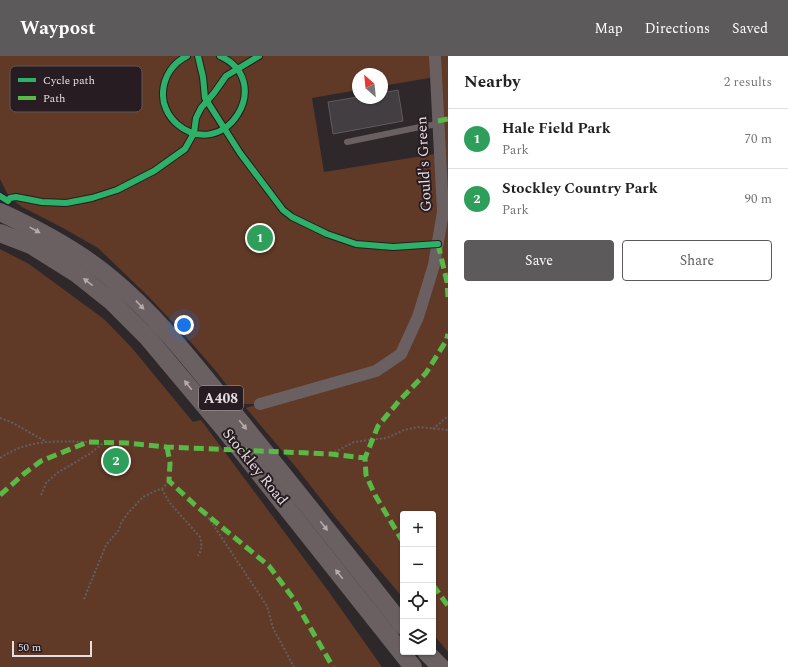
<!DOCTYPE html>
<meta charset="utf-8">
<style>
body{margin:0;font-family:Spectral,serif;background:#f6f6f6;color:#222}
.controls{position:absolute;right:12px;bottom:12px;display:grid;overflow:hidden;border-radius:4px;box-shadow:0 1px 3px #0004}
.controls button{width:36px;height:36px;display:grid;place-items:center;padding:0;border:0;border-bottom:1px solid #e0e0e0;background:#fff;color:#222;font:20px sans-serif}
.compass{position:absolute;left:352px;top:12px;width:36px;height:36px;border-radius:50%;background:#fff;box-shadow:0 1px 3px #0004;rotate:333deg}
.scale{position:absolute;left:12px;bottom:10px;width:80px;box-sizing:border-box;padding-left:4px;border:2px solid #e5dde0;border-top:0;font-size:11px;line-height:14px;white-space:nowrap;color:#e5dde0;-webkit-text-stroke:3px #271c21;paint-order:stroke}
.you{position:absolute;left:184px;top:269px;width:14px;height:14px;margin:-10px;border:3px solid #fff;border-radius:50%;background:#1a73e8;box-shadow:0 0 0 6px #1a73e833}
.badge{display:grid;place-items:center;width:26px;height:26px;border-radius:50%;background:#5d5a5b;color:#fff;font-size:13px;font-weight:700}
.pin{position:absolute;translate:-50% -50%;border:2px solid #fff;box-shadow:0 1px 4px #0006}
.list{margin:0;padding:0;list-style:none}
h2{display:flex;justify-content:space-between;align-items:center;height:52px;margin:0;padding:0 16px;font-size:17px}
h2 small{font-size:13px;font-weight:400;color:#767676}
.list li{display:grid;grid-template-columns:26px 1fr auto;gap:12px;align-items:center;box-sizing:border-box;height:60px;padding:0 16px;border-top:1px solid #e0e0e0}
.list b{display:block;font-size:15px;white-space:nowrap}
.list p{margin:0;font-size:13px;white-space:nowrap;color:#767676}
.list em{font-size:13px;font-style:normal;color:#767676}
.actions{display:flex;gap:8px;padding:12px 16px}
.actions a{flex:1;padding:9px 0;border:1px solid #5d5a5b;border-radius:4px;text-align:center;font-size:14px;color:#5d5a5b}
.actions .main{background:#5d5a5b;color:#fff}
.icon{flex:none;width:22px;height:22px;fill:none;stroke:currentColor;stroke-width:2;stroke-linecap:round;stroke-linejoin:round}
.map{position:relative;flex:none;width:448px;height:611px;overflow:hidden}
header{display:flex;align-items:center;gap:24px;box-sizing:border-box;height:56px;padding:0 20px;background:#5d5a5b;color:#fff}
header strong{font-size:19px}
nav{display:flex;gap:22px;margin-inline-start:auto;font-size:14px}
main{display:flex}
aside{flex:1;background:#fff}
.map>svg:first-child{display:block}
</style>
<header>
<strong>Waypost</strong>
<nav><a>Map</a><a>Directions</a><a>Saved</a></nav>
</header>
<main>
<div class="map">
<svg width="448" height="611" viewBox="0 0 448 611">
<rect width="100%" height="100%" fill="#2e282b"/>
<g fill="#603927" fill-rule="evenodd">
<path d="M0,0H448V596L433,578V458H403V542L335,461L295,410L246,352L258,348H242L215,314L182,276L149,241L98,192L63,172L22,151L9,141L0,123ZM358,18H382V30L435,21L441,97L324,116L312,42L358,34Z"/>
<polygon points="0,193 29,208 104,263 132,292 193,366 201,364 329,536 382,611 0,611"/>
</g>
<polygon fill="#433e41" stroke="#5e5a5e" points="398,34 403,65 333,78 328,46 358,41 358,42 382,42 382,37"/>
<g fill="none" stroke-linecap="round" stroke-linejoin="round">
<g stroke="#645e5f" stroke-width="2" stroke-dasharray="2 2" stroke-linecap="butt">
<polyline points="0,362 11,366 45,385"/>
<polyline points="433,373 448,360"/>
<polyline points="331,398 354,386 387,382 404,374 418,371 448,374"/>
<path d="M0,402C29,383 55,385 88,386"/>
<path d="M162,433L169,446L200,481C202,488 202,494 198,500"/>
<polyline points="41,439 46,427 57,417 91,397 103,387"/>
<polyline points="206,458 267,550 273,572 294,611"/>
<polyline points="84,543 106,489 119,474 121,467 128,457 143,441 157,434 162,433 169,425"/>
</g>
<polyline stroke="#6a6061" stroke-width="6" points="347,86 420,71 438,68"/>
<polyline stroke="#6a6061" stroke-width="12" points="260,348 376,315 401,298 418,261 434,209 443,156 435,0"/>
<g stroke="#6a6062" stroke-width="18">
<path d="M0,156C37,173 75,193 107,219C158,260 198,313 239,364C294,432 349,501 403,570"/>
<polyline points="0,177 31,189 77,218 111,245 148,282 225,374 413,611"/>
<polyline points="426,596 441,611"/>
</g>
<g stroke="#58b947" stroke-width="5" stroke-dasharray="10 5" stroke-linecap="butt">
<polyline points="438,65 448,63"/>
<polyline points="438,188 447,226 448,241"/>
<polyline points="167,391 170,407 169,425 195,449 269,510 293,542 333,611"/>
<polyline points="0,439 25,417 41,405 88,386 127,387 167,391 331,398 365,402"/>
<polyline points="403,486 375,439 366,419 365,402 378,370 399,345 426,317 446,285 448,278"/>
<polyline points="433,529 448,550"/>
</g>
<defs>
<g id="cycleway">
<path d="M187,0C173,7 164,20 163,36C162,48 168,60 177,68C224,108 277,26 220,0"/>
<polyline points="198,0 203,21 205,42 240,97 283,154 292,161 327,178 356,188 393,191 438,188"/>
<polyline points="0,140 8,145 10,142 16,141 42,146 66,147 92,142 117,134 154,115 185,93 194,77 196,62 201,52 214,37 226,20 259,0"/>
</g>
</defs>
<use href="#cycleway" stroke="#271c21" stroke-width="8"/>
<use href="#cycleway" stroke="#2db169" stroke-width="6"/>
</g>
<defs><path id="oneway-solid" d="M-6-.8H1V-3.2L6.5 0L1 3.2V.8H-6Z"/></defs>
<g fill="#b4abae">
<use href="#oneway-solid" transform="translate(35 174) rotate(29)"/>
<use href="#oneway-solid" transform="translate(88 226) rotate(-143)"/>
<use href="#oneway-solid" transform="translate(140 249) rotate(47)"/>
<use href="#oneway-solid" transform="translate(188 329) rotate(-129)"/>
<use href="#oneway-solid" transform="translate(243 369) rotate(51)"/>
<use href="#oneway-solid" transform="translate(324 470) rotate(52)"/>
<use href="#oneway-solid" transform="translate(339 518) rotate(-128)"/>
</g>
<g text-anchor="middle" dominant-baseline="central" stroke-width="4" stroke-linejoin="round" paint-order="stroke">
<rect fill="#271c21" stroke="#aca3a7" stroke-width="1" x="199" y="330" width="44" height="24" rx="3"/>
<g font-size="14" font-weight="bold" fill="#e5dde0">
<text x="221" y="342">A408</text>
</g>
<g font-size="15" fill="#e5dde0" stroke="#271c21">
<text transform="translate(424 108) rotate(-93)">Gould's Green</text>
<text transform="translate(255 411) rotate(51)">Stockley Road</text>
</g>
</g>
<rect x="10" y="10" width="132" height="46" rx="6" fill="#271c21" stroke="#60565a" stroke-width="1"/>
<rect x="18" y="22" width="18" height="4" fill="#2db169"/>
<rect x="18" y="40" width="18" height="4" fill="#58b947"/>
<g font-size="11" fill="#e5dde0">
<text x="43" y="28">Cycle path</text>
<text x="43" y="46">Path</text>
</g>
</svg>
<div class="controls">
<button>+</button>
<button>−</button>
<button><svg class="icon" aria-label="locate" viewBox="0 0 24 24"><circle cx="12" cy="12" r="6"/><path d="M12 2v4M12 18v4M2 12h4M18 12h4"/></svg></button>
<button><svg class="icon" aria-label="layers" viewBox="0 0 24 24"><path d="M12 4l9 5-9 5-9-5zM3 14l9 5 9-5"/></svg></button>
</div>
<svg class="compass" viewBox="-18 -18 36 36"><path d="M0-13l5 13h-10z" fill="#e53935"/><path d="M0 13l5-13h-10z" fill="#767676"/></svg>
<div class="scale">50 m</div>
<div class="you"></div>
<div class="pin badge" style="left:260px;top:182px;background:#2e9e5b">1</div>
<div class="pin badge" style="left:116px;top:405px;background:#2e9e5b">2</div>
</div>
<aside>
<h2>Nearby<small>2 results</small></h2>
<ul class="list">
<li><span class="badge" style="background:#2e9e5b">1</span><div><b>Hale Field Park</b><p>Park</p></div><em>70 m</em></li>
<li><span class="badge" style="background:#2e9e5b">2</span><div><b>Stockley Country Park</b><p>Park</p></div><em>90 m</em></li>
</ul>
<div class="actions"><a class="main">Save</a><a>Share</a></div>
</aside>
</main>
